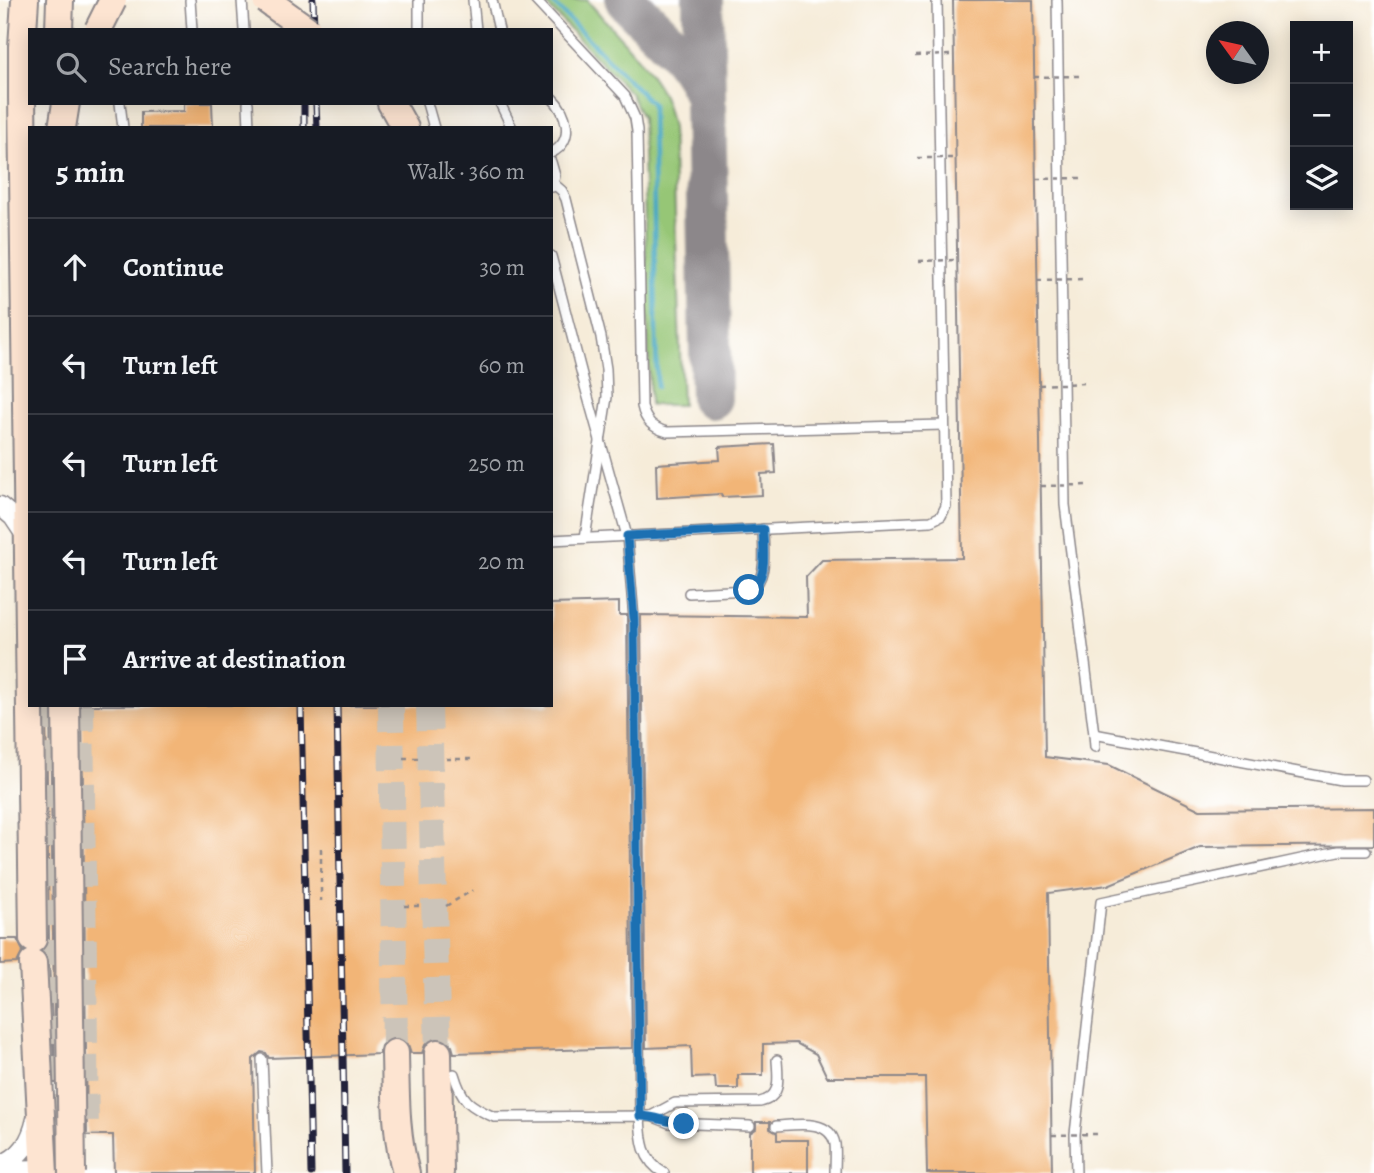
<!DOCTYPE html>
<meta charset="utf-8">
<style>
body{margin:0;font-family:Alegreya,serif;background:#242831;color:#f1f3f6}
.controls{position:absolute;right:21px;top:21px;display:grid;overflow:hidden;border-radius:0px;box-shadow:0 4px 18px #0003}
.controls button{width:63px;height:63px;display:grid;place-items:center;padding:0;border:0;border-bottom:2px solid #363941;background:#171b24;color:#f1f3f6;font:35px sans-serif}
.compass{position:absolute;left:1206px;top:21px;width:63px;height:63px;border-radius:50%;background:#171b24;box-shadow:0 4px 18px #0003;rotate:303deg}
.stop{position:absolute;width:21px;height:21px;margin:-16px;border:5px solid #1f6fb2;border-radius:50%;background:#fff}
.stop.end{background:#1f6fb2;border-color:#fff;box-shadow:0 2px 7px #0008}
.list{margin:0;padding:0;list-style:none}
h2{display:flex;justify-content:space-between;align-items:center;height:91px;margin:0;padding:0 28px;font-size:30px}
h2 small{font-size:23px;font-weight:400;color:#9ea1a6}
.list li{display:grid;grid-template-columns:46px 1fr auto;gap:21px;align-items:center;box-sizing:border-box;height:98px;padding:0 28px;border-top:2px solid #363941}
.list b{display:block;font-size:26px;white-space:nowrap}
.list em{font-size:23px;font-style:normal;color:#9ea1a6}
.icon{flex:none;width:38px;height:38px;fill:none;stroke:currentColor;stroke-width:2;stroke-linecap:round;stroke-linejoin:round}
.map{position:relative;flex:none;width:1374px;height:1173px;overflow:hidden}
.search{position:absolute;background:#171b24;box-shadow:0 4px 18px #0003;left:28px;top:28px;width:525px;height:77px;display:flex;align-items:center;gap:18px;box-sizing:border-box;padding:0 24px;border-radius:0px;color:#9ea1a6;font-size:26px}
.panel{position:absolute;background:#171b24;box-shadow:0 4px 18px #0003;left:28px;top:126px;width:525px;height:581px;border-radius:0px}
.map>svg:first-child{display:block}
</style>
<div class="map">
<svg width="1374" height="1173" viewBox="0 0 1374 1173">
<rect width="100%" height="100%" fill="#fff"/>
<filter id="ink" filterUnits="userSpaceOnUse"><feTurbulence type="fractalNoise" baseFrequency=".0143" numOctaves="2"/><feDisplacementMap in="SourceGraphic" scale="14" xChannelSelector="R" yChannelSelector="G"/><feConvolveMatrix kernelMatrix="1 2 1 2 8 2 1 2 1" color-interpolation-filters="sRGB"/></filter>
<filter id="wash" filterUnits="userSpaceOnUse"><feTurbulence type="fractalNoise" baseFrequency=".00686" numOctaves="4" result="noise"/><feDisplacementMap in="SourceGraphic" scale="28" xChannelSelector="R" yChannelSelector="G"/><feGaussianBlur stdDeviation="1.57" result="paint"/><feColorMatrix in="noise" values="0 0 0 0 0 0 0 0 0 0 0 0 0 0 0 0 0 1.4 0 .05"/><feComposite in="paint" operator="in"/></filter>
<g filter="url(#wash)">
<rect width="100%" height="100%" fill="#f6ecd9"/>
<path fill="#96c676" stroke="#5c7458" stroke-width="2" d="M542,0H587C611,28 639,55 658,86C666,99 669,114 672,128L682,405H650L642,118L630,93Z"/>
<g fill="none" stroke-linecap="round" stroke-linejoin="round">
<polyline stroke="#47a8c6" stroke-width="4.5" points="550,0 652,104 657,387"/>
<g stroke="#8c878a" stroke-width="42">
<path d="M626,0C654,30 693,58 705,98"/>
<polyline points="703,0 711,398"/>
</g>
</g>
<g id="blocks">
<g fill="#f2b577">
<polygon points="953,0 1033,0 1045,757 1109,765 1200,810 1374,808 1374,845 1200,847 1108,885 1048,893 1052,1173 927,1173 925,1077 827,1077 816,1054 796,1043 763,1044 763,1075 738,1075 738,1089 716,1089 715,1077 692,1078 691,1046 646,1048 641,615 807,617 806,577 822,560 962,558"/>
<polygon points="184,103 212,103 213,128 141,128 141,112 184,111"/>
<polygon points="774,444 776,473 761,474 762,495 722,497 721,494 657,498 656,464 720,460 719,447"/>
<polygon points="619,602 619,615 627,615 627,619 632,1048 454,1053 452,1046 446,1040 437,1037 429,1040 425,1045 422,1053 411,1053 408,1044 403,1040 395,1037 386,1040 381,1046 379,1054 269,1058 266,1053 261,1052 253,1059 255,1173 114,1173 113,1135 87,1135 82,705 551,705 551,604"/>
<polygon points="46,705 50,705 55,1084 49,962 43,951 49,939"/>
<polygon points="0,939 17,939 23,951 17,963 0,964"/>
<polygon points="756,1122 770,1122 770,1129 777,1133 777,1140 808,1140 808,1173 750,1173 750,1133 756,1129"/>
</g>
</g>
</g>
<g filter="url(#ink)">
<use href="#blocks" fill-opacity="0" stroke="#8c878a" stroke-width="2"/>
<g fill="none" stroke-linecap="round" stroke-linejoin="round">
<g stroke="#ccc4b9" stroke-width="26" stroke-dasharray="26 13" stroke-linecap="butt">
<polyline points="50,705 55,1127"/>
<polyline points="81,705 86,1135"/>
<polyline points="391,705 395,1053"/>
<polyline points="429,705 438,1053"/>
</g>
<defs>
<g id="service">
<polyline points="190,0 192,30"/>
<polyline points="242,0 244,30"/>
<polyline points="473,0 476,30"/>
<polyline points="492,0 499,30"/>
<path d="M535,0L625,96L635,118L637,131L642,406C645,421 653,428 667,432L944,425"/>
<polyline points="1057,0 1065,505 1094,734 1341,780 1363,780"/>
<polyline points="419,30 419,0"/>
<path d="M551,97C567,112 576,141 551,153"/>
<polyline points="120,103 123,128"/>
<polyline points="248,103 249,128"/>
<polyline points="427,103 434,128"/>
<polyline points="500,103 512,128"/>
<polyline points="551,162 555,176 552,187"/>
<polyline points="554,184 562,191 566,199 601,337 606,369 607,397 585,538"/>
<path d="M551,256L586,390L627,536L634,619L640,1116C641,1139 642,1161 664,1173"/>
<polyline points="551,540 931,521 941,516 946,506 937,0"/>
<path d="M689,593L749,590C769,581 763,549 763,529"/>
<polyline points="1094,734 1095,747"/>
<polyline points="262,1059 267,1173"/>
<path d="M454,1074C462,1101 469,1106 494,1117L651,1116L669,1123L750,1126"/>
<path d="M651,1116L675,1103L760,1102C782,1097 778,1079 777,1060"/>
<path d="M776,1126C795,1125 830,1118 835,1144C836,1153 835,1164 835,1173"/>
<polyline points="1076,1173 1075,1134 1101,902 1338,851 1366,851"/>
</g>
<g id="minor">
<polyline points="0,506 13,517 27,538"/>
<path d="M0,1165C21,1157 31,1142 36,1119"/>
<polyline points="0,1170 44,1169"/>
</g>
<g id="secondary">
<polyline points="25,0 22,47 22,97 33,939"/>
<polyline points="59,30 60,0"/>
<polyline points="391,103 405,128"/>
<polyline points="62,128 66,103"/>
<polyline points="33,963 44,1173"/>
<path d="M395,1053C396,1094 395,1133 406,1173"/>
<polyline points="438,1053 440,1173"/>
</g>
</defs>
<use href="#service" stroke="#8c878a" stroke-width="12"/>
<use href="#minor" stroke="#8c878a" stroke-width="21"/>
<use href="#secondary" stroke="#8c878a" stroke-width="30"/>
<g stroke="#8c878a" stroke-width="2.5" stroke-dasharray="5 5" stroke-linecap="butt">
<polyline points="403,758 420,758"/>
<polyline points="446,759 471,759"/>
<polyline points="321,848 321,901"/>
<polyline points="404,906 422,906"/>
<polyline points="446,906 473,890"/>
</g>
<use href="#service" stroke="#fff" stroke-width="9"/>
<use href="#minor" stroke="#fff" stroke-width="18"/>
<use href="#secondary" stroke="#fde4d1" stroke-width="26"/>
<defs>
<g id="rail">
<polyline points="313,0 314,30"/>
<polyline points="316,103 317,128"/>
<polyline points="304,128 304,103"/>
<polyline points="301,705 311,1173"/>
<polyline points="337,705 345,1173"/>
</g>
</defs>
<use href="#rail" stroke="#22223b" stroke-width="7"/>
<use href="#rail" stroke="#fff" stroke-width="4.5" stroke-dasharray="13" stroke-linecap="butt"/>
<defs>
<g id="secondary-bridge">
<polyline points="266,0 308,30"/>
<polyline points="98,30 113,0"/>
<polyline points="66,705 72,1173"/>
</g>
</defs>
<use href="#secondary-bridge" stroke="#8c878a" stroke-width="30" stroke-linecap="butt"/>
<g stroke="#8c878a" stroke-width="2.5" stroke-dasharray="5 5" stroke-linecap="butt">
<polyline points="915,56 954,55"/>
<polyline points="1034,77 1079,76"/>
<polyline points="917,158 955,158"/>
<polyline points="1036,179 1081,178"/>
<polyline points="919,261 957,260"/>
<polyline points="1037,280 1083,279"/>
<polyline points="1039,385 1084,383"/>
<polyline points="1041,486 1087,485"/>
<polyline points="1052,1135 1097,1134"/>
</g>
<use href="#secondary-bridge" stroke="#fde4d1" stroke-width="26"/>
</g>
</g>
<g fill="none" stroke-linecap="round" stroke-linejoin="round" filter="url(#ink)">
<path stroke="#1f6fb2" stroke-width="9" d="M684,1124C669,1123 655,1116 640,1116L634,619L627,536L763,529C763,549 769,581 749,590"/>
</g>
</svg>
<div class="controls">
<button>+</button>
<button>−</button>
<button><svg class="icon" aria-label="layers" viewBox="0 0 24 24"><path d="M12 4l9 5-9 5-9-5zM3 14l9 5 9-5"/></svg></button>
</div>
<svg class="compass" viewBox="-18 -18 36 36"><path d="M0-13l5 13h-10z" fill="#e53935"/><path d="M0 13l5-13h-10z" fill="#9ea1a6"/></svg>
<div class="stop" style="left:749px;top:590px"></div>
<div class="stop end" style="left:684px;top:1124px"></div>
<div class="search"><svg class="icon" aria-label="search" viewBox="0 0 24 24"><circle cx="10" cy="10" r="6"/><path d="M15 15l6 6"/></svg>Search here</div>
<section class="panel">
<h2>5 min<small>Walk · 360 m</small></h2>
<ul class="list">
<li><svg class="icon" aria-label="ahead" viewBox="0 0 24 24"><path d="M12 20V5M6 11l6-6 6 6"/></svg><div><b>Continue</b></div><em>30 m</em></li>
<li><svg class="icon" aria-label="left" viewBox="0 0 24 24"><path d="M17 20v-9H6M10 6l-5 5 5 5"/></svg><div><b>Turn left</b></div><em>60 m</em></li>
<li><svg class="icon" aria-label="left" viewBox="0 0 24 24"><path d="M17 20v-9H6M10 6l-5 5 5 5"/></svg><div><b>Turn left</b></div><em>250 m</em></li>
<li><svg class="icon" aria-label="left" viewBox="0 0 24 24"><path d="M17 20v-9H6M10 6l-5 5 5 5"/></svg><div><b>Turn left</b></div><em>20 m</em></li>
<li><svg class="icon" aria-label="arrive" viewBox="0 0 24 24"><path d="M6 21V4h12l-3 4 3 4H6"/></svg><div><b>Arrive at destination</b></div></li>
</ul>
</section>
</div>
